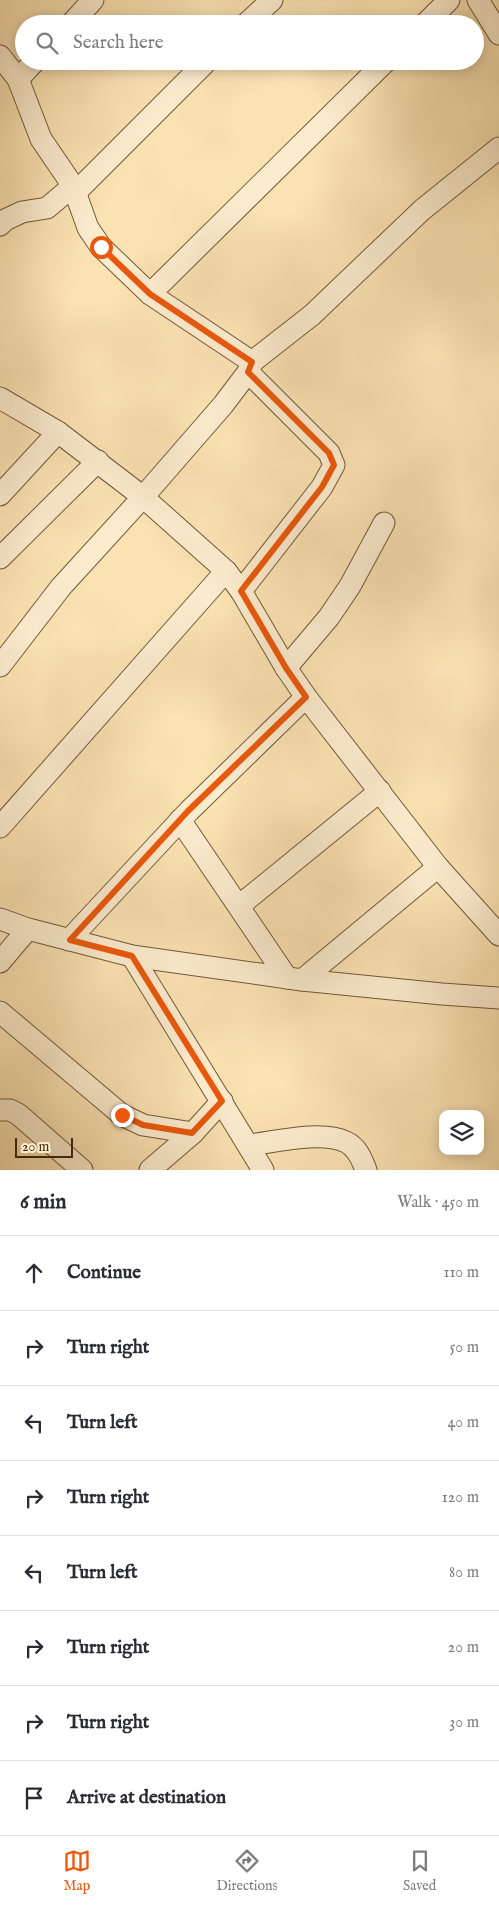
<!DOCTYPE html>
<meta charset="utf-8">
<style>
body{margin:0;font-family:"IM FELL English",serif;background:#f2f2f3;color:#2b2b33}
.controls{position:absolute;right:15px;bottom:15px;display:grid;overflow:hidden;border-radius:10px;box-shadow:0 2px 12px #0003}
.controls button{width:45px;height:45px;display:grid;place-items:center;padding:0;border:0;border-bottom:1px solid #e1e1e2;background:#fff;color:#2b2b33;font:25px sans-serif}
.scale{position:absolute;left:15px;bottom:12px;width:58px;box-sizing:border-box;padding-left:5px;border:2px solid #452b0f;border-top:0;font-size:14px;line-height:18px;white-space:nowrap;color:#452b0f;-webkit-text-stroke:4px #fcecce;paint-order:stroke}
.stop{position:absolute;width:15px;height:15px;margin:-11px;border:4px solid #ea580c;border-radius:50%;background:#fff}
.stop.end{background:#ea580c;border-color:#fff;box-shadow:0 1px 5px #0008}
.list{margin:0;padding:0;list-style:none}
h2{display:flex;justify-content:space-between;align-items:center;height:65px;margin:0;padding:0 20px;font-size:21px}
h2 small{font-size:16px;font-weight:400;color:#7c7c81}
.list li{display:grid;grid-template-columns:32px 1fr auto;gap:15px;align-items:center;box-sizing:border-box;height:75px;padding:0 20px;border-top:1px solid #e1e1e2}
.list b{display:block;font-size:19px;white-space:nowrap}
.list em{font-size:16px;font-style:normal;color:#7c7c81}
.icon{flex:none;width:28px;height:28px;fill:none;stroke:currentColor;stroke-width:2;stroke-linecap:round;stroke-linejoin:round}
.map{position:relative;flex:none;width:499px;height:1170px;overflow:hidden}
.search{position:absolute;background:#fff;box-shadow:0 2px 12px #0003;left:15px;right:15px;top:15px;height:55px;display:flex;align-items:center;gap:12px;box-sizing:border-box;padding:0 18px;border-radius:28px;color:#7c7c81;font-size:19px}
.sheet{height:665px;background:#fff}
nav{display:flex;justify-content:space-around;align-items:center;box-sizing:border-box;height:70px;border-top:1px solid #e1e1e2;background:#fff;font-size:14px;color:#7c7c81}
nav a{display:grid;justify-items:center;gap:2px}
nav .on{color:#ea580c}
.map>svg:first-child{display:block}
</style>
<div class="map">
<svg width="499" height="1170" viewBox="0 0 499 1170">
<rect width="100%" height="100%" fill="#fbe2b3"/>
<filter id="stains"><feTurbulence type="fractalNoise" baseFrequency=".004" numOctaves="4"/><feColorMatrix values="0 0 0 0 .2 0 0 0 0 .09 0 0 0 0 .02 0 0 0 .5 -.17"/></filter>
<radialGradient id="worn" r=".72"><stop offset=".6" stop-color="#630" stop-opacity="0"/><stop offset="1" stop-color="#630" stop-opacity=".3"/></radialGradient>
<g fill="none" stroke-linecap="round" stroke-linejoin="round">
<defs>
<g id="street">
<polyline points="478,0 499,34"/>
<polyline points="71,24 93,0"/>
<polyline points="246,24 272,0"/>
<polyline points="425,24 449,0"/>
<polyline points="0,56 18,79 41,139 73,186 88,228 101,247 150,294 252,362 248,372 223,405 143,497 58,432 0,398"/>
<polyline points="18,79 35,61"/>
<polyline points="75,193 207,61"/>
<polyline points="0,225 5,220 22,212 47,208 73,186"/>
<polyline points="150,294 386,61"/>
<polyline points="252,362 312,315 422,210 499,148"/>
<polyline points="0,495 58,432"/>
<polyline points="0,558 98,461"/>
<polyline points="241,591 322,487 334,465 329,453 248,372"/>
<polyline points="0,666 61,587 143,497 226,571 241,591 286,668 306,697 438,867 499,935"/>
<polyline points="286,668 329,617 350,586 384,523"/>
<polyline points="180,820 287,978"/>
<polyline points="0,827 226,571"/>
<polyline points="239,906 380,791"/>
<polyline points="0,919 28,929 132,956 302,980 442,994 499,998"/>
<polyline points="69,940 189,811 306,697"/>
<polyline points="132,956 263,1170"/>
<polyline points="0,962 28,929"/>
<polyline points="302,980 438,867"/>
<polyline points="0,1012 122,1115 143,1125 193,1133"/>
<polyline points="0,1110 10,1110 18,1114 82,1170"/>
<path d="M249,1145C275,1142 321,1130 346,1142C357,1147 362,1159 366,1170"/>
<polyline points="150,1170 193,1133 222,1101"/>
</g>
</defs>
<use href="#street" stroke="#725938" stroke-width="23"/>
<use href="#street" stroke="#fcecce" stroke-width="21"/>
</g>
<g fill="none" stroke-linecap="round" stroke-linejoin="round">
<polyline stroke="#ea580c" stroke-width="6" points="101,247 150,294 252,362 248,372 329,453 334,465 322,487 241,591 286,668 306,697 188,811 70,940 132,956 222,1101 192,1133 143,1125 122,1115"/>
</g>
<rect width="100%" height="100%" filter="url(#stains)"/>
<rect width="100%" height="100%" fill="url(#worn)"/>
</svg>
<div class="controls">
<button><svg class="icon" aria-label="layers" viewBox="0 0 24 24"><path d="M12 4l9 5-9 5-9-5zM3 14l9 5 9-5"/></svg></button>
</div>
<div class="scale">20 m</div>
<div class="stop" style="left:101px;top:247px"></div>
<div class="stop end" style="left:122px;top:1115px"></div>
<div class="search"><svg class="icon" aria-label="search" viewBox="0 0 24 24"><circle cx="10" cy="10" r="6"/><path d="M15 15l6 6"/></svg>Search here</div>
</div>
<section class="sheet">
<h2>6 min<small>Walk · 450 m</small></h2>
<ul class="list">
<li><svg class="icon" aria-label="ahead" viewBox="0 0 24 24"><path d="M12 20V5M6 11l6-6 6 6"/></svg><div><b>Continue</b></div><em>110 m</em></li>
<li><svg class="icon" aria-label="right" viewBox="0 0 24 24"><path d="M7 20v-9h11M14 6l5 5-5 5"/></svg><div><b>Turn right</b></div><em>50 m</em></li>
<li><svg class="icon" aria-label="left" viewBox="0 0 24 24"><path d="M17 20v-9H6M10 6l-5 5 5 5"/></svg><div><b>Turn left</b></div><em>40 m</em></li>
<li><svg class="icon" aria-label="right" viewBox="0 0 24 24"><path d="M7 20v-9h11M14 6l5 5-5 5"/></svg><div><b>Turn right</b></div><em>120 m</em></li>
<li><svg class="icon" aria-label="left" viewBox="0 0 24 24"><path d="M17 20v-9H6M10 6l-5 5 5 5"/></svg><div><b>Turn left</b></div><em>80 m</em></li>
<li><svg class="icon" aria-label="right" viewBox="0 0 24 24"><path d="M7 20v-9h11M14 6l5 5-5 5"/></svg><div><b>Turn right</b></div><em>20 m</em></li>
<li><svg class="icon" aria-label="right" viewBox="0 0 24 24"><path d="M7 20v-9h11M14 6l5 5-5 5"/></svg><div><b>Turn right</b></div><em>30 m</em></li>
<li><svg class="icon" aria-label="arrive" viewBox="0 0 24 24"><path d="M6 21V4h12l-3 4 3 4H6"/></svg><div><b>Arrive at destination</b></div></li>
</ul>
</section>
<nav>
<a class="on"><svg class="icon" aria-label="map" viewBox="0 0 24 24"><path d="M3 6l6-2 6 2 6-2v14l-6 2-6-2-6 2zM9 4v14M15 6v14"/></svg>Map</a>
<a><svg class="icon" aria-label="directions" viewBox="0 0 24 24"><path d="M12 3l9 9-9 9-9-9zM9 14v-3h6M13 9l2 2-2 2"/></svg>Directions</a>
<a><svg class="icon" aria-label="saved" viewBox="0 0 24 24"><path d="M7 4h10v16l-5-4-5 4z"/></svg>Saved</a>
</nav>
